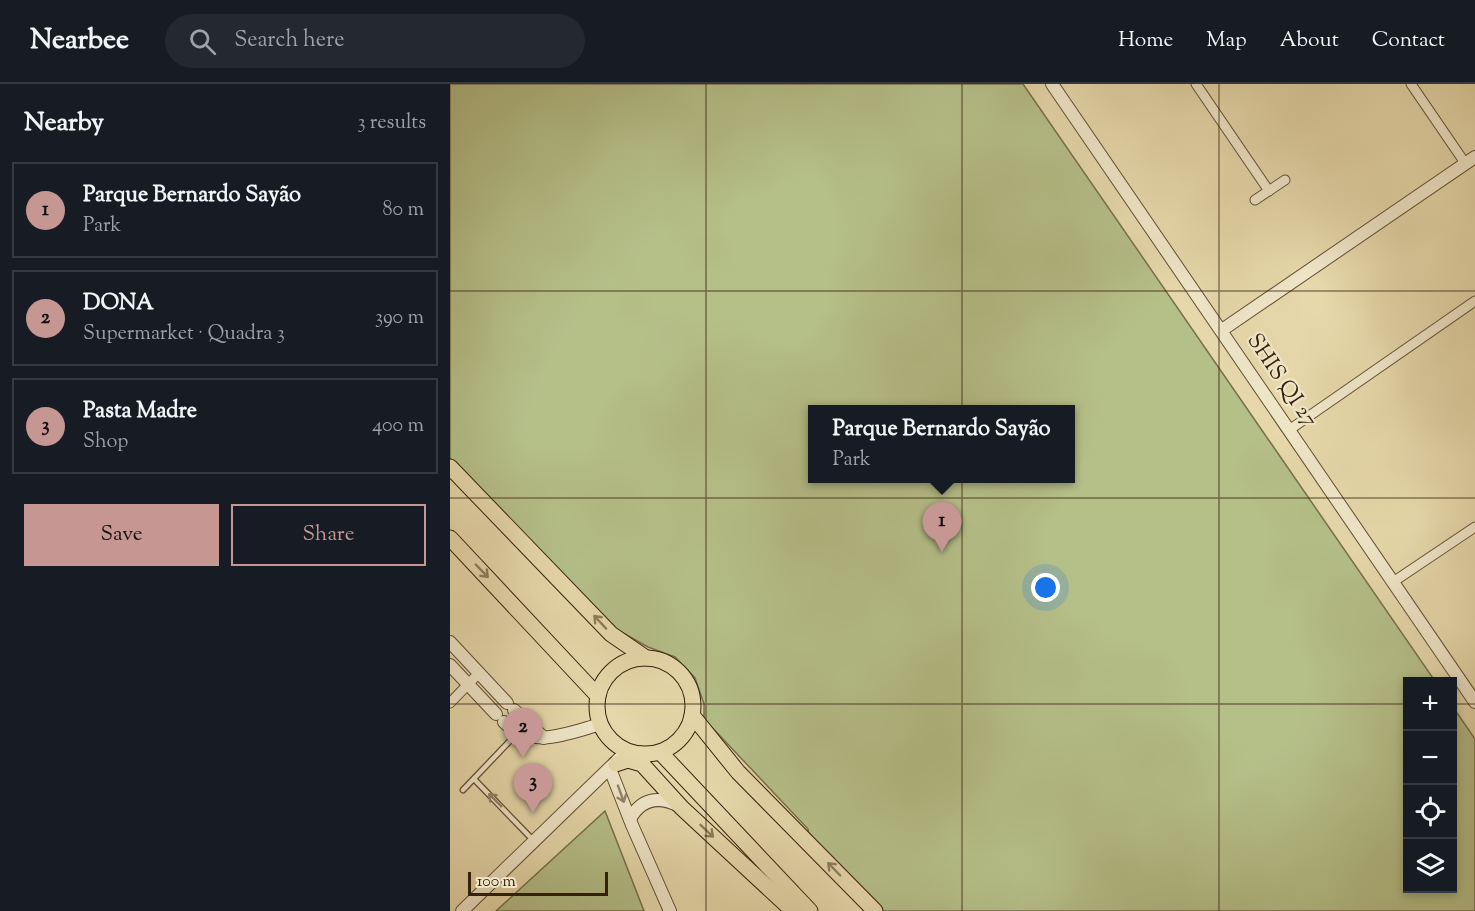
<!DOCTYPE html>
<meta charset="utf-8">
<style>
body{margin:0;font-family:"Sorts Mill Goudy",serif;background:#242831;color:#f1f3f6}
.controls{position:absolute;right:18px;bottom:18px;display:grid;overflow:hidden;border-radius:0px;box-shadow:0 3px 9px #0003}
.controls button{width:54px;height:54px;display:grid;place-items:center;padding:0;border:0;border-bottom:2px solid #363941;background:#171b24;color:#f1f3f6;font:30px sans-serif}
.scale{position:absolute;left:18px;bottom:15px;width:140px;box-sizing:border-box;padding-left:6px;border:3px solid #36210d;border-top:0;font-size:16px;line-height:21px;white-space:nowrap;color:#36210d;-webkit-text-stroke:4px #efe6c8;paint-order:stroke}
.you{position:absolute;left:596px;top:504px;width:21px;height:21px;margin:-15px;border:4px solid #fff;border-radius:50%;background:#1a73e8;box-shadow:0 0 0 9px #1a73e833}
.badge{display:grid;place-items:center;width:39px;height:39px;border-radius:50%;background:#c59692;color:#111;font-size:20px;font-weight:700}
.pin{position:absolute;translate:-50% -50px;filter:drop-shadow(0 2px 3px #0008)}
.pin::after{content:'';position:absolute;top:32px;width:21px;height:18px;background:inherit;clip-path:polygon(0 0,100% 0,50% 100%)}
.popup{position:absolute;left:358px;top:321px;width:267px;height:78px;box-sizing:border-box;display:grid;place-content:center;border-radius:0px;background:#171b24;filter:drop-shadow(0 2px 4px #0005);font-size:20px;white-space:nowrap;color:#9ea1a6}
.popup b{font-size:22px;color:#f1f3f6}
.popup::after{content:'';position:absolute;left:50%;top:100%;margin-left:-12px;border:12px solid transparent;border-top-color:#171b24}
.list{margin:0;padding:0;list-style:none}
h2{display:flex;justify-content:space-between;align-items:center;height:78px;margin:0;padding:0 24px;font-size:26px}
h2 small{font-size:20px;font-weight:400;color:#9ea1a6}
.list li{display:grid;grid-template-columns:39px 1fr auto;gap:18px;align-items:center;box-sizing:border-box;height:96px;margin:0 12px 12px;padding:0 12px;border:2px solid #363941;border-radius:0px}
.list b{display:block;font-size:22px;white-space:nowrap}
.list p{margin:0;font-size:20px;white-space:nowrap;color:#9ea1a6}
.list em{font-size:20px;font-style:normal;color:#9ea1a6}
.actions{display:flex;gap:12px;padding:18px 24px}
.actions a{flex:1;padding:14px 0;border:2px solid #c59692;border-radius:0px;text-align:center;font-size:21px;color:#c59692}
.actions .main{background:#c59692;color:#111}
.icon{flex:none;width:33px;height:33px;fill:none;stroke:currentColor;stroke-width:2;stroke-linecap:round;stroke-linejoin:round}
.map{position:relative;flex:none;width:1025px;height:827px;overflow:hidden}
header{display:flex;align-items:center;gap:36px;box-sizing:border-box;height:84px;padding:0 30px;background:#171b24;border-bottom:2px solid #363941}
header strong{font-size:28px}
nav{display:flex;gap:33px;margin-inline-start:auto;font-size:21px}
.search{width:420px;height:54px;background:#242831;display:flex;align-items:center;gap:15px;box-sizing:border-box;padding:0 21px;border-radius:33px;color:#9ea1a6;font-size:22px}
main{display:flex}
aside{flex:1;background:#171b24}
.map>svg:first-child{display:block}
</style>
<header>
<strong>Nearbee</strong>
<div class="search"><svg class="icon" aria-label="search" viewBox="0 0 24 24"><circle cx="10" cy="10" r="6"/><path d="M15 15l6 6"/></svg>Search here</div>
<nav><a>Home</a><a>Map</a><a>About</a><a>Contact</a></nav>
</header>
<main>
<aside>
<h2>Nearby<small>3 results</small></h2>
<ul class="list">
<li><span class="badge">1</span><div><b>Parque Bernardo Sayão</b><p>Park</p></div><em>80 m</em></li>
<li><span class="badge">2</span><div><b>DONA</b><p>Supermarket · Quadra 3</p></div><em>390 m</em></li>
<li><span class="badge">3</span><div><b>Pasta Madre</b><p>Shop</p></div><em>400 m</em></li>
</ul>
<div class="actions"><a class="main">Save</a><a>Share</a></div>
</aside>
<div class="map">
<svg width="1025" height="827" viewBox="0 0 1025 827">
<rect width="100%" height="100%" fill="#e6d8aa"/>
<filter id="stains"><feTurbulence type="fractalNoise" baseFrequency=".00333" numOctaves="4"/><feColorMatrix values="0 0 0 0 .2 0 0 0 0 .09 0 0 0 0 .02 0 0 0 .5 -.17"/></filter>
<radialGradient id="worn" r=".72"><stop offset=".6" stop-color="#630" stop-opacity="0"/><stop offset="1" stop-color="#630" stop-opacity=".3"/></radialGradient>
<g fill="#b5bf88" stroke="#76704a" stroke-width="1.5" fill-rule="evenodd">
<path d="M0,0H573L985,597L958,598V804H1002L1003,623L1025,655V827H424L361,763L358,745L254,635V620L245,594L225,573L198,563L159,541L0,374ZM363,326H621V394H363Z"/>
<polygon points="155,727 194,827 46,827"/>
</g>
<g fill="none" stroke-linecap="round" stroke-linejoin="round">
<defs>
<g id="service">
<polyline points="24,695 82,755"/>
<polyline points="13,706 77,639"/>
</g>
<g id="minor">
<polyline points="746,0 819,107"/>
<polyline points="961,0 1015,79"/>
<polyline points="805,116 835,96"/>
<polyline points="839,346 1025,217"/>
<polyline points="943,498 1025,443"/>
<polyline points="0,619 29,589"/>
</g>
<g id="tertiary">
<polyline points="602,0 1025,618"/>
<polyline points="772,246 1025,73"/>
<polyline points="0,558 57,619"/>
<polyline points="0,581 46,630"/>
<polyline points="64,626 94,654"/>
<path d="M54,638C82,666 118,649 151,640"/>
<polyline points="160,685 182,741 220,827"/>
<path d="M180,735C191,715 208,711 229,722"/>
<polyline points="12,827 177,667"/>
</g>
<g id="primary">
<polyline points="0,383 161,550 196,574"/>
<polyline points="0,454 148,612"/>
<circle cx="195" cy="622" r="48"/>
<polyline points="242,631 288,688 425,827"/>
<polyline points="210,668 360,827"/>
<polyline points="166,680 178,676 192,680 232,724 343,827"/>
</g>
</defs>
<use href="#service" stroke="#624f34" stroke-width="7"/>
<use href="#minor" stroke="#624f34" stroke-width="11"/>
<use href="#tertiary" stroke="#624f34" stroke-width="14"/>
<use href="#primary" stroke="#36210d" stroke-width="17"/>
<use href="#service" stroke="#efe6c8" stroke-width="4.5"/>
<use href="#minor" stroke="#efe6c8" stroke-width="9"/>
<use href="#tertiary" stroke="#efe6c8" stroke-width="12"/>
<use href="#primary" stroke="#e6d8aa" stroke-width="15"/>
</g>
<defs><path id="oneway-shaft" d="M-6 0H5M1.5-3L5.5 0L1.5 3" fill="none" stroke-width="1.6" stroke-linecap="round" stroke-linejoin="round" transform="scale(1.5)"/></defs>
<g stroke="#8e7c5c">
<use href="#oneway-shaft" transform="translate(32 487) rotate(46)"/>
<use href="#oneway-shaft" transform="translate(150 538) rotate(-133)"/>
<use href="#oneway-shaft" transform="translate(257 747) rotate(43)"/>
<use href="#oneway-shaft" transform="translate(384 785) rotate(-134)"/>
</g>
<g stroke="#92846a">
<use href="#oneway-shaft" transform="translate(171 710) rotate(70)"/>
<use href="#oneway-shaft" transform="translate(45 716) rotate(-135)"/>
</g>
<path fill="none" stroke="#36210d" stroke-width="1.5" stroke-opacity="0.55" d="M256,0V827M512,0V827M769,0V827M0,207H1025M0,414H1025M0,620H958M1002,620H1025"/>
<g text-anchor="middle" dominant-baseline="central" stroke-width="4.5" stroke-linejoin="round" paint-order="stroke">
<g font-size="22" fill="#36210d" stroke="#efe6c8">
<text transform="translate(831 297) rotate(56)">SHIS QI 27</text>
</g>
</g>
<rect width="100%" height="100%" filter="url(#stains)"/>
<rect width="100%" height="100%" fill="url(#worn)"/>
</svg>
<div class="controls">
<button>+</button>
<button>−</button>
<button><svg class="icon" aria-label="locate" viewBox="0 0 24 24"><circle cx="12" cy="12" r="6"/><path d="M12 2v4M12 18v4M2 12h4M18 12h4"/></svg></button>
<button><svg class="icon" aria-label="layers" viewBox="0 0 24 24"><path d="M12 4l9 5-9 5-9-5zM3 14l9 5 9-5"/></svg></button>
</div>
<div class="scale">100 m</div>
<div class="you"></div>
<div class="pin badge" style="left:492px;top:468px">1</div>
<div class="popup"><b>Parque Bernardo Sayão</b>Park</div>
<div class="pin badge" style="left:73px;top:674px">2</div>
<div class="pin badge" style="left:83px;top:729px">3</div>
</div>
</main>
